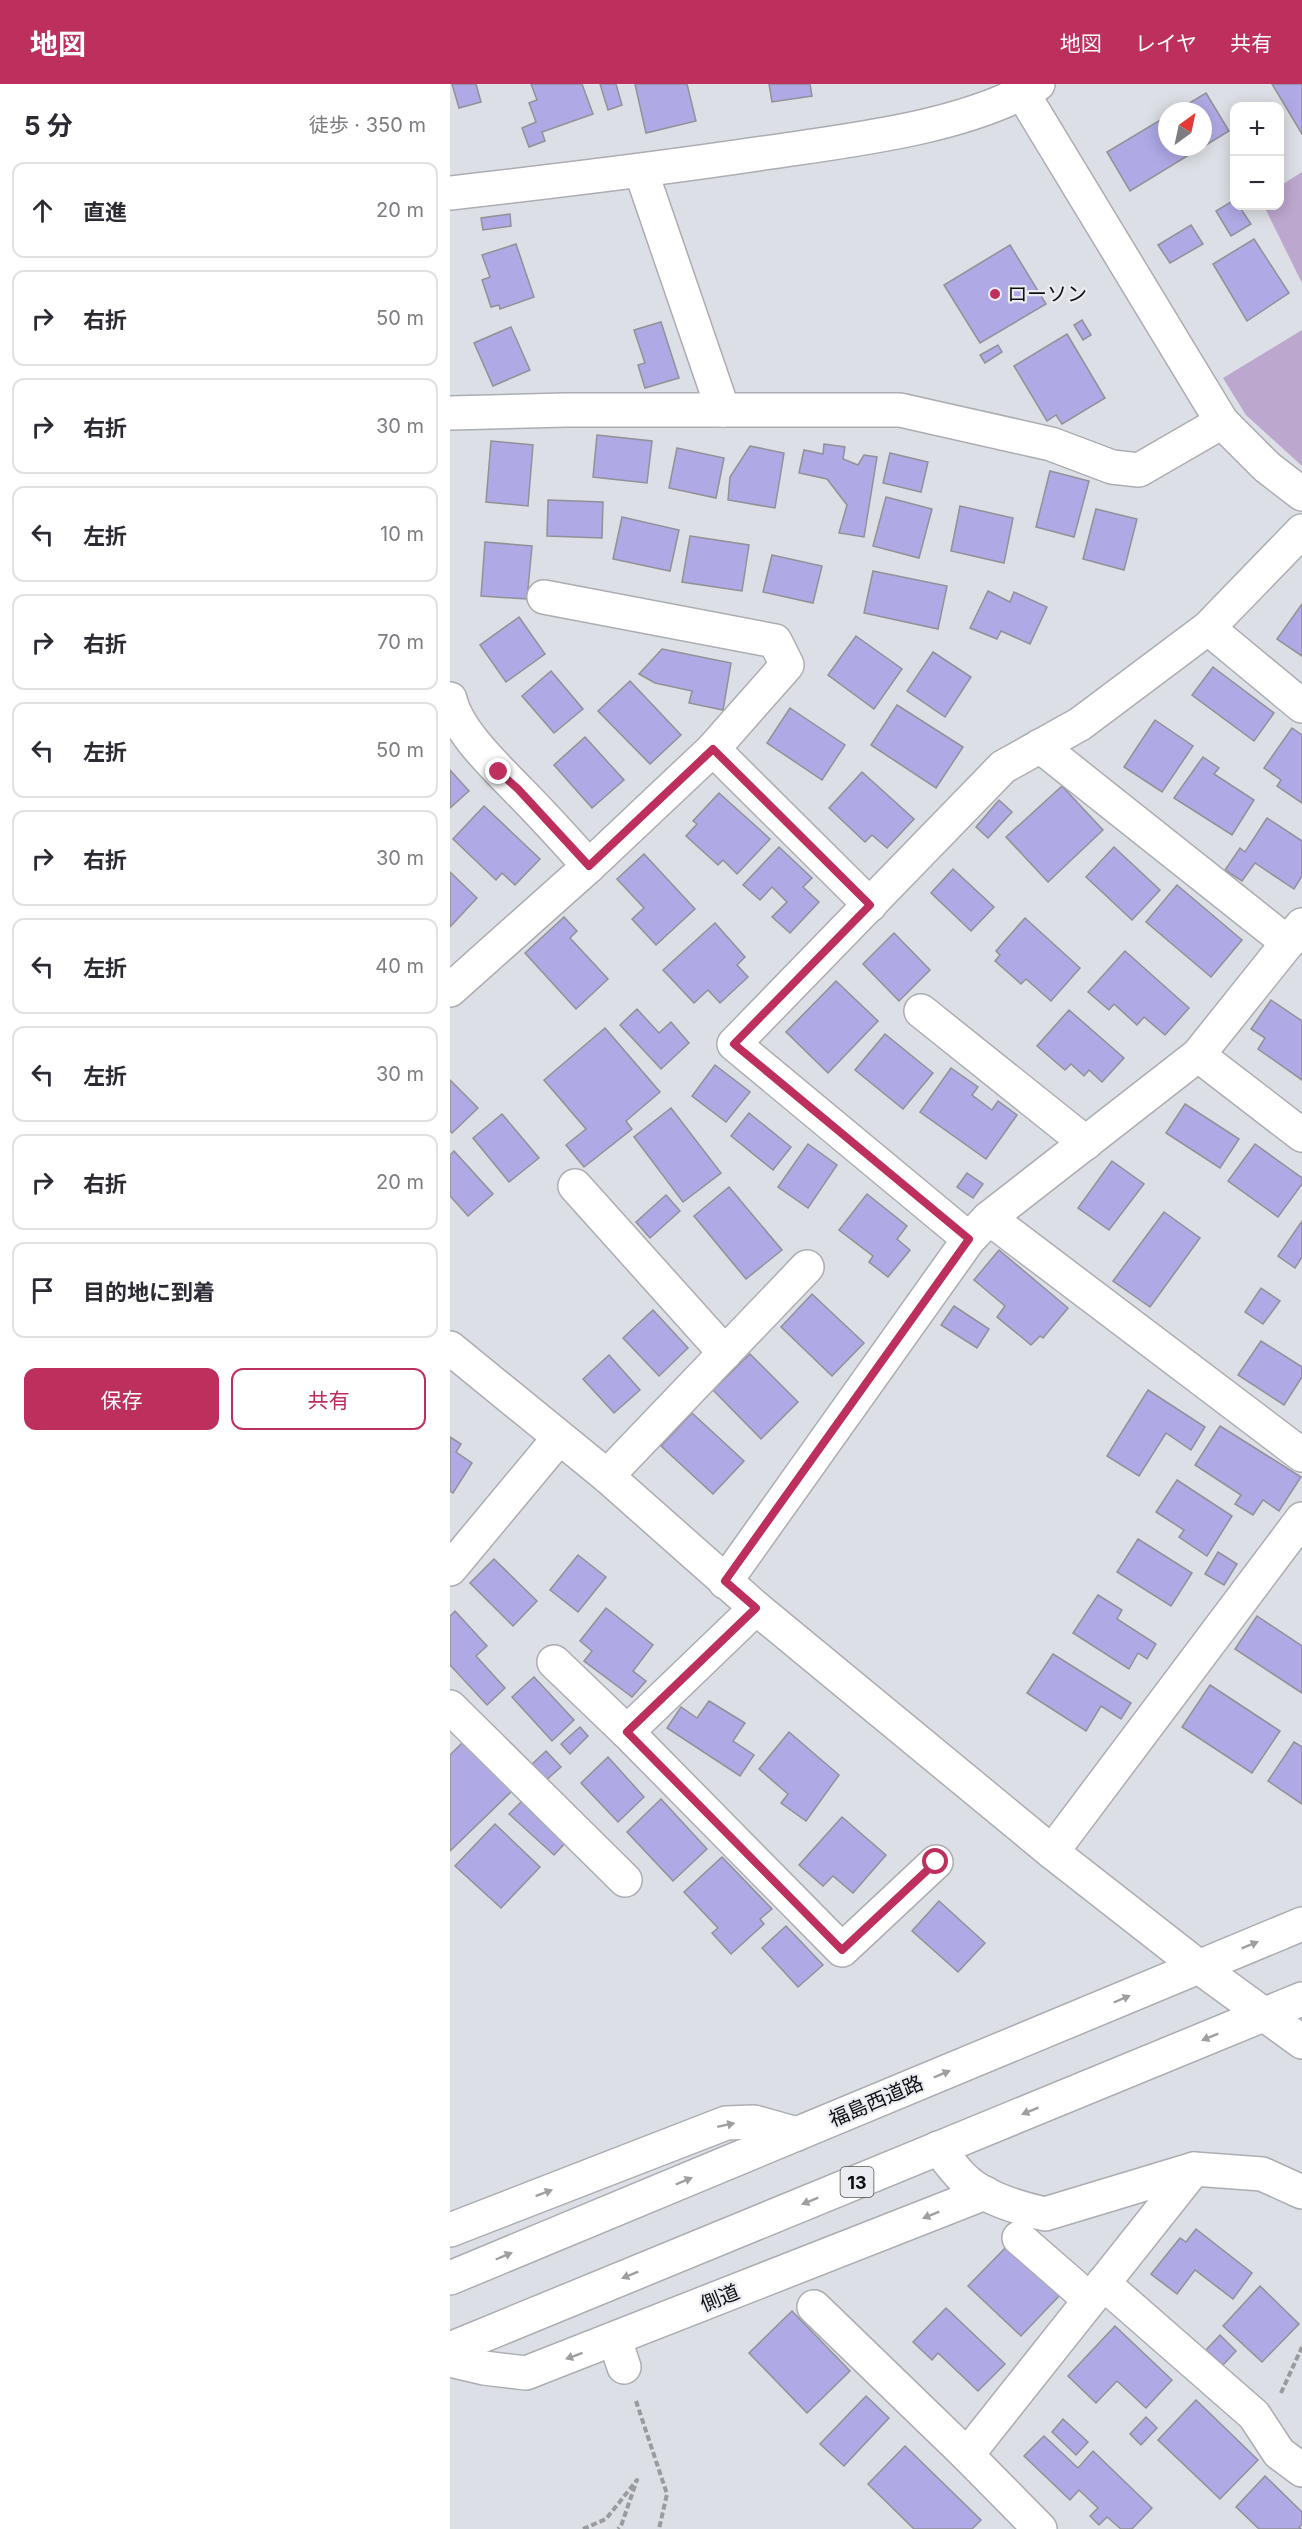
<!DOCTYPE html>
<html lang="ja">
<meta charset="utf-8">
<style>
body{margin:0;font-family:Inter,"Noto Sans JP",sans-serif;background:#f7f7f7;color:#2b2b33}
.controls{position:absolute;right:18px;top:18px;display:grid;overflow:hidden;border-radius:12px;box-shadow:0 3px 15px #0003}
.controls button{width:54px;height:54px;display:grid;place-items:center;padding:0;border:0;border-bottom:2px solid #e1e1e2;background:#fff;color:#2b2b33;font:30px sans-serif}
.compass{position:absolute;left:708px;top:18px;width:54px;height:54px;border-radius:50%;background:#fff;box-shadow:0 3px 15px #0003;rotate:33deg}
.stop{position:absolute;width:18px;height:18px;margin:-14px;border:4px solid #bd2f5d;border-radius:50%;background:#fff}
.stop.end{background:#bd2f5d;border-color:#fff;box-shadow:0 2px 6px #0008}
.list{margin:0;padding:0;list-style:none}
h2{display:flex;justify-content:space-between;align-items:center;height:78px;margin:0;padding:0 24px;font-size:26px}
h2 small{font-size:20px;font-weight:400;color:#7c7c81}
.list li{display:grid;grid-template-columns:39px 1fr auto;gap:18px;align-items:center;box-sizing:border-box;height:96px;margin:0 12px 12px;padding:0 12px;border:2px solid #e1e1e2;border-radius:12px}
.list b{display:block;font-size:22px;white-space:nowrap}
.list em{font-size:20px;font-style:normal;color:#7c7c81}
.actions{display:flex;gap:12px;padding:18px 24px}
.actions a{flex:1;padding:14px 0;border:2px solid #bd2f5d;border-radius:12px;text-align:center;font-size:21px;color:#bd2f5d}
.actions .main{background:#bd2f5d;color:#fff}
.icon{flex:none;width:33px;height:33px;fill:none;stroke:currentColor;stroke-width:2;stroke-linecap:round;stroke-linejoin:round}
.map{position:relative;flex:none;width:852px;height:2445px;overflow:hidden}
header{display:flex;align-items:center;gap:36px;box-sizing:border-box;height:84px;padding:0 30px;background:#bd2f5d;color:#fff}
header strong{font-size:28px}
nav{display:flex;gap:33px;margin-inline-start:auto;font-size:21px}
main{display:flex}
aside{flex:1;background:#fff}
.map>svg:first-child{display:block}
</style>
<header>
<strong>地図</strong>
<nav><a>地図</a><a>レイヤ</a><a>共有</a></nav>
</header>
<main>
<aside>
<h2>5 分<small>徒歩 · 350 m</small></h2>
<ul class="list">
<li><svg class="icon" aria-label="ahead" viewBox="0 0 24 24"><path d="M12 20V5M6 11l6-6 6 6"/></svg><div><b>直進</b></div><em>20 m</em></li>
<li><svg class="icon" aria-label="right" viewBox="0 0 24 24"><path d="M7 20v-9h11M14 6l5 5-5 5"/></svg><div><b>右折</b></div><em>50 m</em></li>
<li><svg class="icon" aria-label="right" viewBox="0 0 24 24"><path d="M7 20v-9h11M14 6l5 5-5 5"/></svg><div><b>右折</b></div><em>30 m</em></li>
<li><svg class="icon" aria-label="left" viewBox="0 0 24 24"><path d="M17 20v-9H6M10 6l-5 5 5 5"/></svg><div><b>左折</b></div><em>10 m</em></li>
<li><svg class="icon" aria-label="right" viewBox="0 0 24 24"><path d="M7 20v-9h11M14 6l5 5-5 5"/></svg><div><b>右折</b></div><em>70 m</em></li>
<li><svg class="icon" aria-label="left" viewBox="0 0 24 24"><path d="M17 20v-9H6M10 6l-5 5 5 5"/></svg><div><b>左折</b></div><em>50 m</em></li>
<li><svg class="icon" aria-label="right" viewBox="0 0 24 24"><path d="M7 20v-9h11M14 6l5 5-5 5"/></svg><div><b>右折</b></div><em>30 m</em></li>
<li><svg class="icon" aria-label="left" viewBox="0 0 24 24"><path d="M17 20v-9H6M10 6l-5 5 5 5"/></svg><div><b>左折</b></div><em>40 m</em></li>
<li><svg class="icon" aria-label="left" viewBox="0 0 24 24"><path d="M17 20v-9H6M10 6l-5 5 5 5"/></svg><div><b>左折</b></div><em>30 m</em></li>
<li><svg class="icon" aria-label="right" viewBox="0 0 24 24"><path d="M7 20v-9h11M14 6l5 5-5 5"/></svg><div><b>右折</b></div><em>20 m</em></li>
<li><svg class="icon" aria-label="arrive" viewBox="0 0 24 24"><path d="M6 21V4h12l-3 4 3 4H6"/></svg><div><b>目的地に到着</b></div></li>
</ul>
<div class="actions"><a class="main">保存</a><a>共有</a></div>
</aside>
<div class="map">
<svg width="852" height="2445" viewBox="0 0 852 2445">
<rect width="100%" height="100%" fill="#dcdfe5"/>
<g fill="#bca7ce">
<polygon points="852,88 852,199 814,122 830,122 830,102"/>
<polygon points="852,246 852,382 796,331 773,294"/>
</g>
<g fill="#afa9e5" stroke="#919197" stroke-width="1.5">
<polygon points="2,0 26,0 31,18 9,24"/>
<polygon points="81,0 132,0 143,30 92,48 95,57 79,63 72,44 86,38 79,19 87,16"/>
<polygon points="150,0 166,0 172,21 158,26"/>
<polygon points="185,0 237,0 246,37 196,49"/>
<polygon points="319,0 360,0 362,12 322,18"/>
<polygon points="822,0 852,0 852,50"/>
<polygon points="756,9 779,47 753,63 753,27 726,27"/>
<polygon points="717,32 717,63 752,63 680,107 657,68"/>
<polygon points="784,116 784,122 789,122 801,140 781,152 766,127"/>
<polygon points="60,130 61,142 33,146 31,134"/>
<polygon points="741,141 753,160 720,179 708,161"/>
<polygon points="804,155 839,209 797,237 763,180"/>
<polygon points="66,160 84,213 50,225 49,221 41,223 32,196 40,193 32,171"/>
<polygon points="560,161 596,220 530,259 494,201"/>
<polygon points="632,236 641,251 633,256 624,241"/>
<polygon points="211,238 229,294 195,304 188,281 195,279 184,246"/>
<polygon points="61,243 80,286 43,302 24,259"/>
<polygon points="617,250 655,314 612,340 606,331 597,337 564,282"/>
<polygon points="548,261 552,268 535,279 530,271"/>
<polygon points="147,351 202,357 197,399 143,393"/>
<polygon points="41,357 83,361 78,422 36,418"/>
<polygon points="374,360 395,363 393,375 408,381 414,371 427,373 414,453 389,449 397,421 377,395 349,389 354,366 373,370"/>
<polygon points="300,362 334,369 325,424 278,416 280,393"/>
<polygon points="227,364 274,374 266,414 219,404"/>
<polygon points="440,369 478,378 471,408 433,399"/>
<polygon points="600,387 639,397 624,453 586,443"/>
<polygon points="436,413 482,425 469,474 423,462"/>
<polygon points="98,416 153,418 152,454 97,452"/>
<polygon points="510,422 563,434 554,479 501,467"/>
<polygon points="646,425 687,435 674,486 633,475"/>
<polygon points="172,433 229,446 220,487 163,475"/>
<polygon points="240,452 299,461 292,507 232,498"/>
<polygon points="35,458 82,462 77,515 31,512"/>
<polygon points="322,471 372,482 363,519 313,508"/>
<polygon points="423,487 497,502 488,545 414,529"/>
<polygon points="538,507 560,518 564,508 597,523 580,560 551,547 547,555 520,544"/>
<polygon points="852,520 852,572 827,555"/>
<polygon points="69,533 95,570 56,598 30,561"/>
<polygon points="406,552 452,585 424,625 378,591"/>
<polygon points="212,565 281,579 273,626 239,619 242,607 205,599 189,590"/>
<polygon points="483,568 521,593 495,633 457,607"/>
<polygon points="763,583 824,629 804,657 742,611"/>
<polygon points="101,587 133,625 104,649 72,612"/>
<polygon points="180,597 231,651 200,680 148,627"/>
<polygon points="447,621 513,663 486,704 421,661"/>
<polygon points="340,624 395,661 372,696 317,659"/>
<polygon points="705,636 743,662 712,708 674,683"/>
<polygon points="842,644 852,651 852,719 827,702 831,696 814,684"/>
<polygon points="135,653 174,696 142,724 104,681"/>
<polygon points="753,673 769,684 764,690 804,716 782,751 724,714"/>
<polygon points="0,686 19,707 0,724"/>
<polygon points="412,688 464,735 437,764 422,751 415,758 379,724"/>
<polygon points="612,702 653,746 598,798 556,753"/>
<polygon points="269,709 320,755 287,790 273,776 268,781 236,752 247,740 243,737"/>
<polygon points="549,716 562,728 538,754 526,743"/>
<polygon points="34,722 90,775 65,801 52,789 46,796 3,755"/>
<polygon points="817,734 852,757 852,792 844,805 805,779 792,797 775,786 790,764 795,768"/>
<polygon points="329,763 362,794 353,803 369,818 340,849 322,833 337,818 322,803 310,816 293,801"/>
<polygon points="664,763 710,806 682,836 636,793"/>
<polygon points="194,770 245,825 206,861 182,835 194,824 167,795"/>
<polygon points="503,785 544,823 521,847 481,809"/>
<polygon points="0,788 27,814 0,843"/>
<polygon points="727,801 792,856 761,893 696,838"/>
<polygon points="114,833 127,847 120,854 158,895 126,925 75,869"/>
<polygon points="575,834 630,884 601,917 576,895 571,900 545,877 550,871 546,867"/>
<polygon points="265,839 295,873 287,881 298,893 270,919 258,906 244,919 213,886"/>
<polygon points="444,849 480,886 449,917 413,880"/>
<polygon points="675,867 739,924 715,951 694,933 687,941 664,920 659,926 638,908"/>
<polygon points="386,897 428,937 378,989 336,948"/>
<polygon points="821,916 852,937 852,996 808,965 815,954 801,945"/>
<polygon points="187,925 209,949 221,938 239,959 211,985 170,941"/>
<polygon points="619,926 674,974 652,998 639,986 634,992 621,980 615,986 587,962"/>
<polygon points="155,944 210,1008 176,1037 182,1045 134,1083 116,1061 136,1045 94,996"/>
<polygon points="435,950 483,989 453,1025 405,986"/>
<polygon points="265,981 300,1008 276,1038 242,1012"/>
<polygon points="501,984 528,1003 522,1011 542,1026 548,1017 567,1031 536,1075 470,1028"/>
<polygon points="0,996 28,1024 2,1049 0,1047"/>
<polygon points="735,1020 789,1055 770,1084 716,1049"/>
<polygon points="221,1024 271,1089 233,1118 184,1053"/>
<polygon points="299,1029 341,1063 323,1086 281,1052"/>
<polygon points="52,1030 89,1074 59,1098 23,1054"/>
<polygon points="358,1060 387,1081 358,1124 328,1103"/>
<polygon points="805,1060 852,1094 852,1100 828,1133 778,1097"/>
<polygon points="4,1067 43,1110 18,1132 0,1112 0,1071"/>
<polygon points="662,1077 694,1100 659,1146 628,1124"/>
<polygon points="517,1089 533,1100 523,1114 507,1103"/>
<polygon points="279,1103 332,1166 296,1195 244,1132"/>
<polygon points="417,1110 457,1142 447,1155 460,1166 438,1193 419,1178 423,1172 389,1146"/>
<polygon points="216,1111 230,1127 200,1154 186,1138"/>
<polygon points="714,1128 750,1154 700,1223 663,1197"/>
<polygon points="852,1137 852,1173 845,1184 828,1172"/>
<polygon points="549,1166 618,1224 593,1254 590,1252 581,1261 547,1233 555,1222 524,1196"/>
<polygon points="811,1204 830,1217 813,1240 795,1228"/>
<polygon points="362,1210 414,1259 382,1292 331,1243"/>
<polygon points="504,1222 539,1245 527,1264 491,1241"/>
<polygon points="203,1226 238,1264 209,1292 173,1254"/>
<polygon points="811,1257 852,1283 852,1293 834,1321 788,1291"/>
<polygon points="300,1270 348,1318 311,1355 263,1306"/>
<polygon points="159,1271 190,1306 164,1329 133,1295"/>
<polygon points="698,1306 755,1343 741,1366 716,1349 689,1392 657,1372"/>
<polygon points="242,1329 294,1377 263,1410 211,1362"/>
<polygon points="770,1342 851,1393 829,1427 813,1416 803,1431 785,1420 791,1411 745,1381"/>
<polygon points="0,1353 11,1360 6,1368 22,1379 3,1409 0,1407"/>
<polygon points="727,1396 782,1432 757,1472 729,1453 734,1446 706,1428"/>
<polygon points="688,1455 742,1489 721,1522 667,1488"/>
<polygon points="768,1468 787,1480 774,1501 755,1490"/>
<polygon points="128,1471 156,1493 128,1528 100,1506"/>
<polygon points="44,1475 87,1517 63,1542 20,1499"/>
<polygon points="648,1511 672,1526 667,1535 706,1560 697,1575 688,1569 679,1585 623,1549"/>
<polygon points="156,1524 203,1561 183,1587 196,1597 182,1613 134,1577 142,1567 130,1557"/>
<polygon points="5,1527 37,1562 26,1572 55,1604 37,1621 0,1581 0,1532"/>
<polygon points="807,1532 852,1562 852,1609 785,1565"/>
<polygon points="603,1570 681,1619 671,1635 651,1622 636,1647 577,1609"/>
<polygon points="84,1593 124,1636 102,1657 62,1613"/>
<polygon points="760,1601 830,1647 802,1689 732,1643"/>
<polygon points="259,1617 295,1639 283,1657 304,1671 290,1692 217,1644 231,1623 247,1634"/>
<polygon points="130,1643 138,1652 120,1670 111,1660"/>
<polygon points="339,1648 389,1691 356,1737 331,1719 338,1710 309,1685"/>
<polygon points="15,1656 63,1706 0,1767 0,1671"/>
<polygon points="844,1658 852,1663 852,1720 818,1697"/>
<polygon points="96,1667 111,1683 95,1697 80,1682"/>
<polygon points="158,1673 194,1713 168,1738 131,1699"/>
<polygon points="211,1715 257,1765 223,1797 177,1748"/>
<polygon points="73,1716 117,1757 104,1771 59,1730"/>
<polygon points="392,1733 436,1771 403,1809 383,1792 373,1802 349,1781"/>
<polygon points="45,1740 90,1783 51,1824 5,1782"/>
<polygon points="272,1773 322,1825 310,1835 314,1840 281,1870 262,1849 268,1844 234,1808"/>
<polygon points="489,1817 535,1859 508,1888 462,1847"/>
<polygon points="336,1842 373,1881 348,1903 312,1864"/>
<polygon points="746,2145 802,2189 783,2215 745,2186 727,2210 701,2190 730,2154 736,2158"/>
<polygon points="557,2162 610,2211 571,2252 518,2202"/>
<polygon points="810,2202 849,2240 812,2278 773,2242"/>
<polygon points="496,2224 555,2280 528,2307 488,2269 482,2276 463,2258"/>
<polygon points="342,2227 400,2287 357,2329 299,2269"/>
<polygon points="665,2242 722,2296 696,2324 667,2297 646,2319 618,2292"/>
<polygon points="770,2251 786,2267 773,2281 756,2266"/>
<polygon points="416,2312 439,2334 394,2382 370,2360"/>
<polygon points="746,2316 808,2376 770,2415 708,2356"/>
<polygon points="696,2333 707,2344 691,2361 680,2350"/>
<polygon points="613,2335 638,2358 626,2371 602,2348"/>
<polygon points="594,2352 628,2384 643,2367 702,2424 682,2445 671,2445 657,2433 649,2441 640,2432 648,2424 629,2406 620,2416 574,2372"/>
<polygon points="455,2362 531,2436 522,2445 464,2445 418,2400"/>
<polygon points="815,2392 852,2428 852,2440 849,2443 851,2445 809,2445 786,2423"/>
</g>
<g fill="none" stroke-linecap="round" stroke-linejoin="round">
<defs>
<g id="minor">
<polyline points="567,0 772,338 817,383 852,410"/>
<polyline points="191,87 273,326"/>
<path d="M0,109C107,97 214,84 321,68C403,56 517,43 588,0"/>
<polyline points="0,329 115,326 450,326 601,360 662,383 689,386 772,338"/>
<polyline points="758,544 852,622"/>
<path d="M0,615C7,647 47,684 69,707C93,731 116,757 139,782"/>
<polyline points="590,662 838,859"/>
<polyline points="263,665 420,821"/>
<polyline points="0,906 139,782 263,665 337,581 325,557 94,513"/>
<polyline points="471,927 636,1059"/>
<polyline points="748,971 852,1051"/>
<polyline points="125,1102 275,1269"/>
<polyline points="539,1134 852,1371"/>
<polyline points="519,1155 284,960 553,683 630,640 758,544 852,447"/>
<polyline points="0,1264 157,1392 306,1524 602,1768 749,1883 852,1958"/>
<polyline points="157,1392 357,1183"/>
<polyline points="0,1485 109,1354"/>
<polyline points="275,1498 519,1155 539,1134 748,971 852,841"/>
<polyline points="104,1578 177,1648 392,1866 486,1778"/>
<polyline points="0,1623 175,1796"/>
<polyline points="177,1648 306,1524"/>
<polyline points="602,1768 852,1435"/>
<path d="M488,2064C496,2074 504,2085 513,2094C533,2114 568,2124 595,2130L744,2085L812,2090L852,2108"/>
<polyline points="0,2146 276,2039 304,2038 347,2050"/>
<polyline points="569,2154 640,2216"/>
<polyline points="653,2199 804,2331 829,2369 852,2386"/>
<polyline points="364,2223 517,2371 590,2445"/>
<polyline points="165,2256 174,2283"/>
<polyline points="0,2276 34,2284 76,2289 535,2109"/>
<polyline points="517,2371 744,2085"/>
</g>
<g id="highway">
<polyline points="0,2194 852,1840"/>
<polyline points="0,2265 852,1915"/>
</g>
</defs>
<use href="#minor" stroke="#abadb3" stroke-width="36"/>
<use href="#highway" stroke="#abadb3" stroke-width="36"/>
<g stroke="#999ba0" stroke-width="4" stroke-dasharray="6 3" stroke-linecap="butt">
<polyline points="831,2309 852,2263"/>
<polyline points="186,2317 217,2410 209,2445"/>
<polyline points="133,2445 156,2435 187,2396 171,2442 168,2445"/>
</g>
<use href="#minor" stroke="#fff" stroke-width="33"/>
<use href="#highway" stroke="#fff" stroke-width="33"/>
</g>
<defs><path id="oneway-solid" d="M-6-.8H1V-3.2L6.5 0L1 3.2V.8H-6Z" transform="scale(1.5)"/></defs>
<g fill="#9f9fa0">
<use href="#oneway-solid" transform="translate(800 1861) rotate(-22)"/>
<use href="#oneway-solid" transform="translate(672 1915) rotate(-23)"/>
<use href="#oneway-solid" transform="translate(760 1953) rotate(158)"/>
<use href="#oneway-solid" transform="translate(492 1990) rotate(-23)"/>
<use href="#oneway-solid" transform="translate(580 2027) rotate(158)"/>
<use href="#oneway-solid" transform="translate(276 2041) rotate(-12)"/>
<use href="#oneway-solid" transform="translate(234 2097) rotate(-23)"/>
<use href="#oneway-solid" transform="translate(94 2109) rotate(-21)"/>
<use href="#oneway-solid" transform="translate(360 2117) rotate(158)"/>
<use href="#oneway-solid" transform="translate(481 2131) rotate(158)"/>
<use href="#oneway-solid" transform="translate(54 2172) rotate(-23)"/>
<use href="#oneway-solid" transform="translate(180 2191) rotate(158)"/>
<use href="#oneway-solid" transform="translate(124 2272) rotate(160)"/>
</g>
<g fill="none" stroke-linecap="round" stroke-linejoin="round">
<polyline stroke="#bd2f5d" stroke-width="8" points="49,688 68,705 139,782 263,665 420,821 284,960 519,1155 275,1497 306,1524 177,1648 392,1866 486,1778"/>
</g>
<circle fill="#bd2f5d" stroke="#eaecf2" stroke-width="2" cx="545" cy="210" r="6"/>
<g text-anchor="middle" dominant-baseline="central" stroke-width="4.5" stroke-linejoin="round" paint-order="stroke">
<rect fill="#eaecf2" stroke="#515255" stroke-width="1.5" x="390.5" y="2083" width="33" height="30" rx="4.5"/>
<g font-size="18" font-weight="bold" fill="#0f1012">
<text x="407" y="2098">13</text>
</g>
<g font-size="20" fill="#0f1012" stroke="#eaecf2" text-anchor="start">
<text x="557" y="210">ローソン</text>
</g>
<g font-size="20" fill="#0f1012" stroke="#eaecf2">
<text transform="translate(426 2017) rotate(-23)">福島西道路</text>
<text transform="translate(270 2214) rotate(-22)">側道</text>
</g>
</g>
</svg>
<div class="controls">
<button>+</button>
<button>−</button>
</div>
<svg class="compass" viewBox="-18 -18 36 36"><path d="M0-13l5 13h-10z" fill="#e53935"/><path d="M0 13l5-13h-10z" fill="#7c7c81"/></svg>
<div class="stop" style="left:486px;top:1778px"></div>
<div class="stop end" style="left:49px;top:688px"></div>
</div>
</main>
